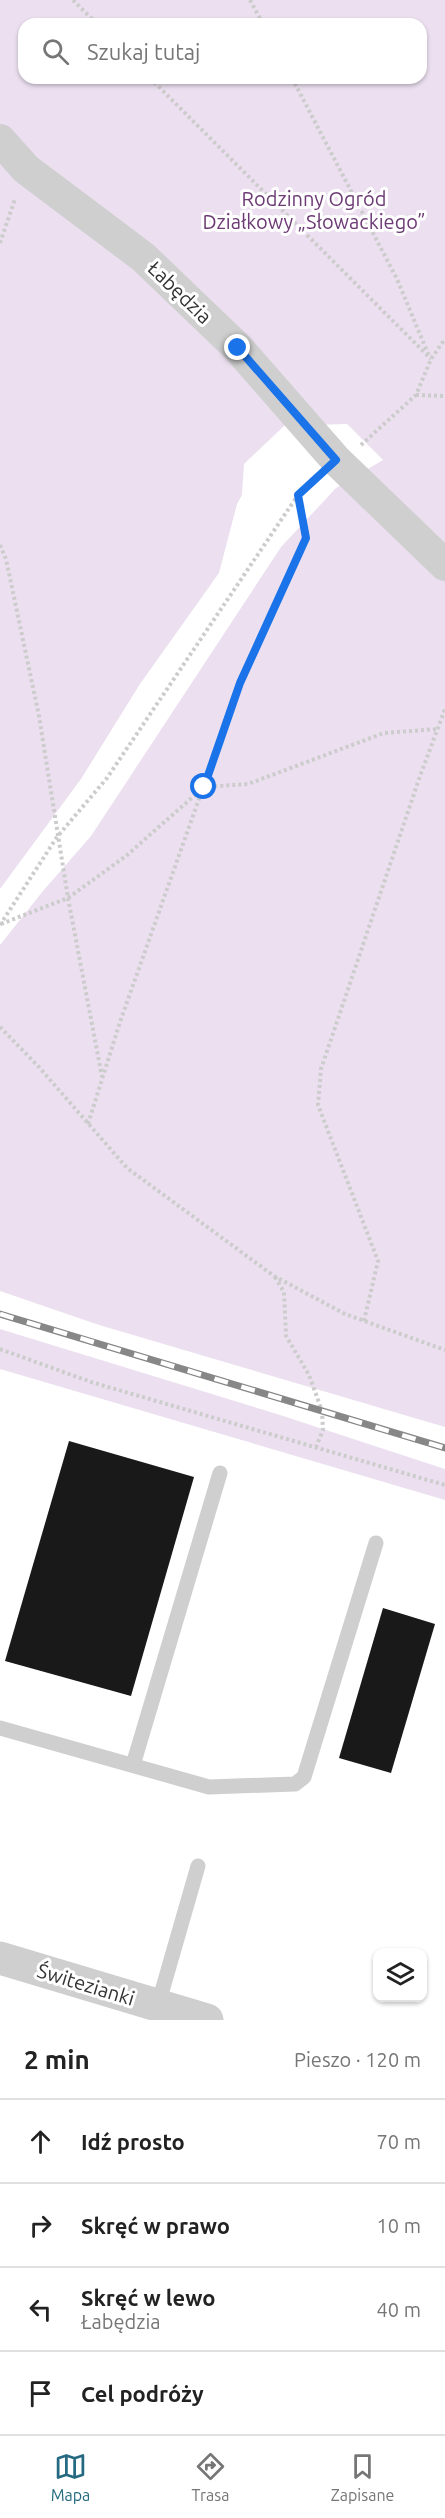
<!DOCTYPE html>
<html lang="pl">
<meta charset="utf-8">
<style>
body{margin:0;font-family:Ubuntu,sans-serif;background:#f2f2f2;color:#222}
.controls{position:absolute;right:18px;bottom:18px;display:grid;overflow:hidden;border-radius:12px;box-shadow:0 2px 4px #0004}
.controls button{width:54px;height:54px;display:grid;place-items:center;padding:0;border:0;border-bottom:2px solid #e0e0e0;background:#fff;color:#222;font:30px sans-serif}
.stop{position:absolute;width:18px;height:18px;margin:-14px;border:4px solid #1a73e8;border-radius:50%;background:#fff}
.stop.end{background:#1a73e8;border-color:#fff;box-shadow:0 2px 6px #0008}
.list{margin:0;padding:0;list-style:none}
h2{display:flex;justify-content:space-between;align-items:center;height:78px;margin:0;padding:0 24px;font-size:26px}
h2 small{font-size:20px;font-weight:400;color:#767676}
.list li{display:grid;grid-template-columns:39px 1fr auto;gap:18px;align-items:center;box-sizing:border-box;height:84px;padding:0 24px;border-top:2px solid #e0e0e0}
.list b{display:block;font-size:22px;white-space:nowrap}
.list p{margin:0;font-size:20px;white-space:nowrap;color:#767676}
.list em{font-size:20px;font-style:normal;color:#767676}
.icon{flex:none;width:33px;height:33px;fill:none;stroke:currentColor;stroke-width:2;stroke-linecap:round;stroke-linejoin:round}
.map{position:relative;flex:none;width:445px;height:2020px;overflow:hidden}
.search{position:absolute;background:#fff;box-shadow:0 2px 4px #0004;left:18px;right:18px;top:18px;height:66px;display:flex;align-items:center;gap:15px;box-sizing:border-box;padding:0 21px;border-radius:18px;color:#767676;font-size:22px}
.sheet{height:414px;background:#fff}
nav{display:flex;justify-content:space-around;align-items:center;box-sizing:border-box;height:84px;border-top:2px solid #e0e0e0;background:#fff;font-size:16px;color:#767676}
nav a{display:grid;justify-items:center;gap:3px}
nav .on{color:#256a81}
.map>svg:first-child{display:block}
</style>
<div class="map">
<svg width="445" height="2020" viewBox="0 0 445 2020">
<rect width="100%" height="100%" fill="#fff"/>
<g fill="#ece0f0" fill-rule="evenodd">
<path d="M0,0H445V1427L99,1325L0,1291V945L43,891L91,836L281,547L336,488L383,460L347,424L284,426L244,464L242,495L237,504L219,573L140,684L81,779L0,889ZM24,24H421V78H24Z"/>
<polygon points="0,1329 277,1414 445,1469 445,1500 0,1369"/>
</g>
<g fill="#191919">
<polygon points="69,1441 194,1477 131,1696 5,1661"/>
<polygon points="383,1608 435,1624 391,1773 339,1758"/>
</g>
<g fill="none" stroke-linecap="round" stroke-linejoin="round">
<g stroke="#ccc" stroke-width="4" stroke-dasharray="3 3" stroke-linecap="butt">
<polyline points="73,0 97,24"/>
<polyline points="250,0 263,24"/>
<polyline points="150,78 431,359"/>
<polyline points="292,78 397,279 429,356"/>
<polyline points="0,243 15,199"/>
<polyline points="416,395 445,396"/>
<polyline points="361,445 416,395 431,359 445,339"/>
<polyline points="0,545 6,559 39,716 68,898 102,1077"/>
<polyline points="1,924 68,898 126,856 204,787 248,784 384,733 438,729"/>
<polyline points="0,925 57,837 107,778 298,495 314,481"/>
<polyline points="0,1027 38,1066 127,1168 274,1276 345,1314 445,1350"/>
<polyline points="88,1124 120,1022 240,683 306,538 298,496"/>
<polyline points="275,1277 284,1292 286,1336 309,1375 322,1411 323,1430 316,1447"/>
<polyline points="364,1321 378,1261 318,1105 321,1069 420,776 445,709"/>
<polyline points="0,1349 91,1382 445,1485"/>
</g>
<g stroke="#cfcfcf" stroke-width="15">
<polyline points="0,1728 209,1787 295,1784 304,1777 376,1543"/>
<polyline points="133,1765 220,1473"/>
<polyline points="158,2005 198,1866"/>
</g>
<polyline stroke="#cfcfcf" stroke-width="32" points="0,140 26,169 143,257 238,348 336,460 445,565"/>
<polyline stroke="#cfcfcf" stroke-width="33" points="0,1958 207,2020"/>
<defs>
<polyline id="rail" points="0,1314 445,1448"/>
</defs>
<use href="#rail" stroke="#878787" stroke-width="7"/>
<use href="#rail" stroke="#fff" stroke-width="4.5" stroke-dasharray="14" stroke-linecap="butt"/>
</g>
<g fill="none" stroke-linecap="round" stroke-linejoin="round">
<polyline stroke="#1a73e8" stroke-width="8" points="204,787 240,683 306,538 298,495 336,460 238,348"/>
</g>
<g text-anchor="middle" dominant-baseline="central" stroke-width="6" stroke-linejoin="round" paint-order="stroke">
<g font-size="20" fill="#6c3a74" stroke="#fff">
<text x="314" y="198">Rodzinny Ogród<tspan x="314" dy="23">Działkowy „Słowackiego”</tspan></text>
</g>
<g font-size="20" fill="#323232" stroke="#fff">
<text transform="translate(180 292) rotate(44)">Łabędzia</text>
<text transform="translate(86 1984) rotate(17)">Świtezianki</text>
</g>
</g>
</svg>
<div class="controls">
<button><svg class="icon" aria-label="layers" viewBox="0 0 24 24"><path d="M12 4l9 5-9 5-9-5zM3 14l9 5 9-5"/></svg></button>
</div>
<div class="stop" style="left:204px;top:787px"></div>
<div class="stop end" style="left:238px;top:348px"></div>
<div class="search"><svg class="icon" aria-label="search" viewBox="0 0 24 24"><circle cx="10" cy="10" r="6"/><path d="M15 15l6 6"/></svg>Szukaj tutaj</div>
</div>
<section class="sheet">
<h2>2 min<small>Pieszo · 120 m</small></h2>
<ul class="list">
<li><svg class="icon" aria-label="ahead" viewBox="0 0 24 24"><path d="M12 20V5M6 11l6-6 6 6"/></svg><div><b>Idź prosto</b></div><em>70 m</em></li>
<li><svg class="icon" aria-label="right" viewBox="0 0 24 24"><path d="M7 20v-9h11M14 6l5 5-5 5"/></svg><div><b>Skręć w prawo</b></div><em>10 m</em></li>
<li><svg class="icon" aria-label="left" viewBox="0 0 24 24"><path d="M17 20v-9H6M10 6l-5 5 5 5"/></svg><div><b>Skręć w lewo</b><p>Łabędzia</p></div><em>40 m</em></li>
<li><svg class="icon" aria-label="arrive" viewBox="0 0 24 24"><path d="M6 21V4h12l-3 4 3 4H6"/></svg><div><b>Cel podróży</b></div></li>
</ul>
</section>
<nav>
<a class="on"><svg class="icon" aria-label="map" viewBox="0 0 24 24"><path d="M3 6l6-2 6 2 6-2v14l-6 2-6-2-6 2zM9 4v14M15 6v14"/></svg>Mapa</a>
<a><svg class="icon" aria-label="directions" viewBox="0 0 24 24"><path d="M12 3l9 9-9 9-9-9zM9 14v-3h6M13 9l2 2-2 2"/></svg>Trasa</a>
<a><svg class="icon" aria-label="saved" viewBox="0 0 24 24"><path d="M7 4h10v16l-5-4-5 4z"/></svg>Zapisane</a>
</nav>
